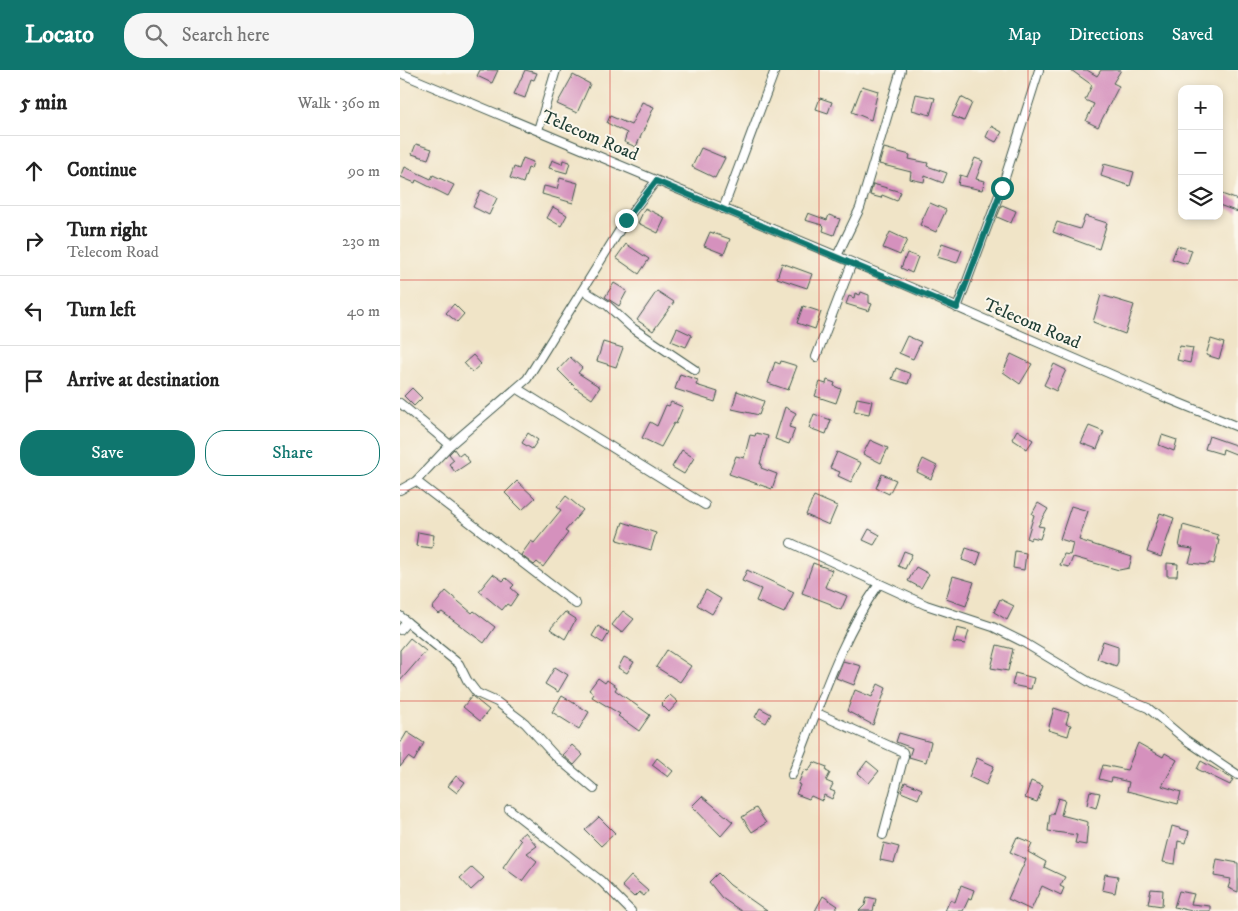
<!DOCTYPE html>
<meta charset="utf-8">
<style>
body{margin:0;font-family:"IM FELL DW Pica",serif;background:#f6f6f6;color:#222}
.controls{position:absolute;right:15px;top:15px;display:grid;overflow:hidden;border-radius:10px;box-shadow:0 2px 8px #0003}
.controls button{width:45px;height:45px;display:grid;place-items:center;padding:0;border:0;border-bottom:1px solid #e0e0e0;background:#fff;color:#222;font:25px sans-serif}
.stop{position:absolute;width:15px;height:15px;margin:-11px;border:4px solid #0f766e;border-radius:50%;background:#fff}
.stop.end{background:#0f766e;border-color:#fff;box-shadow:0 1px 5px #0008}
.list{margin:0;padding:0;list-style:none}
h2{display:flex;justify-content:space-between;align-items:center;height:65px;margin:0;padding:0 20px;font-size:21px}
h2 small{font-size:16px;font-weight:400;color:#767676}
.list li{display:grid;grid-template-columns:32px 1fr auto;gap:15px;align-items:center;box-sizing:border-box;height:70px;padding:0 20px;border-top:1px solid #e0e0e0}
.list b{display:block;font-size:19px;white-space:nowrap}
.list p{margin:0;font-size:16px;white-space:nowrap;color:#767676}
.list em{font-size:16px;font-style:normal;color:#767676}
.actions{display:flex;gap:10px;padding:15px 20px}
.actions a{flex:1;padding:11px 0;border:1px solid #0f766e;border-radius:20px;text-align:center;font-size:18px;color:#0f766e}
.actions .main{background:#0f766e;color:#fff}
.icon{flex:none;width:28px;height:28px;fill:none;stroke:currentColor;stroke-width:2;stroke-linecap:round;stroke-linejoin:round}
.map{position:relative;flex:none;width:838px;height:841px;overflow:hidden}
header{display:flex;align-items:center;gap:30px;box-sizing:border-box;height:70px;padding:0 25px;background:#0f766e;color:#fff}
header strong{font-size:24px}
nav{display:flex;gap:28px;margin-inline-start:auto;font-size:18px}
.search{width:350px;height:45px;background:#f6f6f6;display:flex;align-items:center;gap:12px;box-sizing:border-box;padding:0 18px;border-radius:20px;color:#767676;font-size:19px}
main{display:flex}
aside{flex:1;background:#fff}
.map>svg:first-child{display:block}
</style>
<header>
<strong>Locato</strong>
<div class="search"><svg class="icon" aria-label="search" viewBox="0 0 24 24"><circle cx="10" cy="10" r="6"/><path d="M15 15l6 6"/></svg>Search here</div>
<nav><a>Map</a><a>Directions</a><a>Saved</a></nav>
</header>
<main>
<aside>
<h2>5 min<small>Walk · 360 m</small></h2>
<ul class="list">
<li><svg class="icon" aria-label="ahead" viewBox="0 0 24 24"><path d="M12 20V5M6 11l6-6 6 6"/></svg><div><b>Continue</b></div><em>90 m</em></li>
<li><svg class="icon" aria-label="right" viewBox="0 0 24 24"><path d="M7 20v-9h11M14 6l5 5-5 5"/></svg><div><b>Turn right</b><p>Telecom Road</p></div><em>230 m</em></li>
<li><svg class="icon" aria-label="left" viewBox="0 0 24 24"><path d="M17 20v-9H6M10 6l-5 5 5 5"/></svg><div><b>Turn left</b></div><em>40 m</em></li>
<li><svg class="icon" aria-label="arrive" viewBox="0 0 24 24"><path d="M6 21V4h12l-3 4 3 4H6"/></svg><div><b>Arrive at destination</b></div></li>
</ul>
<div class="actions"><a class="main">Save</a><a>Share</a></div>
</aside>
<div class="map">
<svg width="838" height="841" viewBox="0 0 838 841">
<rect width="100%" height="100%" fill="#fbf7ec"/>
<filter id="ink" filterUnits="userSpaceOnUse"><feTurbulence type="fractalNoise" baseFrequency=".02" numOctaves="2"/><feDisplacementMap in="SourceGraphic" scale="10" xChannelSelector="R" yChannelSelector="G"/><feConvolveMatrix kernelMatrix="1 2 1 2 8 2 1 2 1" color-interpolation-filters="sRGB"/></filter>
<filter id="wash" filterUnits="userSpaceOnUse"><feTurbulence type="fractalNoise" baseFrequency=".0096" numOctaves="4" result="noise"/><feDisplacementMap in="SourceGraphic" scale="20" xChannelSelector="R" yChannelSelector="G"/><feGaussianBlur stdDeviation="1.12" result="paint"/><feColorMatrix in="noise" values="0 0 0 0 0 0 0 0 0 0 0 0 0 0 0 0 0 1.4 0 .05"/><feComposite in="paint" operator="in"/></filter>
<g filter="url(#wash)">
<rect width="100%" height="100%" fill="#f0e4c7"/>
<g id="blocks">
<g fill="#d591bd">
<polygon points="80,0 98,0 92,13 77,6"/>
<polygon points="125,0 137,3 134,10 131,9 125,28 114,24"/>
<polygon points="671,0 687,0 697,6 701,0 721,0 713,13 719,16 698,57 686,51 694,34 685,30 692,15"/>
<polygon points="173,5 190,14 177,43 157,34"/>
<polygon points="462,16 478,21 471,50 452,42"/>
<polygon points="516,24 535,28 530,45 512,40"/>
<polygon points="561,27 572,33 564,51 552,46"/>
<polygon points="420,28 432,32 428,43 416,39"/>
<polygon points="242,32 254,37 236,77 224,72 227,63 207,53 210,46 231,55"/>
<polygon points="591,56 602,62 596,72 586,67"/>
<polygon points="16,74 32,79 28,89 12,84"/>
<polygon points="301,78 325,88 315,108 292,97"/>
<polygon points="484,78 510,85 509,89 528,93 527,96 547,103 543,113 525,106 524,112 510,109 511,102 479,94"/>
<polygon points="123,88 133,92 131,99 128,98 123,113 110,108 114,97 119,99"/>
<polygon points="575,88 583,91 576,109 585,111 582,120 558,115 560,105 567,107"/>
<polygon points="152,90 162,94 163,90 170,92 167,103 149,98"/>
<polygon points="704,94 734,102 730,116 701,106"/>
<polygon points="5,97 31,109 33,105 54,115 48,126 16,110 15,113 1,107"/>
<polygon points="160,108 178,113 173,133 142,124 144,116 157,119"/>
<polygon points="473,114 501,122 497,131 482,125 481,128 470,125"/>
<polygon points="81,120 97,128 89,145 73,137"/>
<polygon points="819,123 838,130 838,142 819,135"/>
<polygon points="530,133 546,140 536,162 520,155"/>
<polygon points="602,135 616,141 611,153 597,147"/>
<polygon points="153,137 167,145 161,156 147,148"/>
<polygon points="245,138 265,148 258,163 238,153"/>
<polygon points="408,143 427,150 429,145 440,149 434,165 423,161 424,157 422,155 405,150"/>
<polygon points="685,146 707,153 699,179 653,162 657,152 680,159"/>
<polygon points="310,162 330,169 324,184 304,176"/>
<polygon points="490,162 507,170 500,185 483,178"/>
<polygon points="542,173 562,180 557,193 537,187"/>
<polygon points="226,174 249,189 239,204 216,188"/>
<polygon points="777,176 792,180 787,194 772,189"/>
<polygon points="507,183 518,187 512,203 501,198"/>
<polygon points="382,193 412,204 407,218 377,208"/>
<polygon points="214,213 227,221 219,236 205,227"/>
<polygon points="257,221 274,232 253,261 237,250"/>
<polygon points="461,222 469,225 469,233 472,234 469,241 446,234 449,226 454,228 455,223 460,225"/>
<polygon points="701,225 734,235 725,264 693,252"/>
<polygon points="54,234 64,244 57,252 46,243"/>
<polygon points="403,236 421,242 415,259 397,253"/>
<polygon points="277,258 292,265 286,277 271,271"/>
<polygon points="507,266 521,272 513,289 499,283"/>
<polygon points="811,269 824,273 819,289 806,285"/>
<polygon points="203,272 223,278 216,297 197,291"/>
<polygon points="780,276 793,278 790,293 777,290"/>
<polygon points="611,284 632,294 620,314 603,302"/>
<polygon points="73,285 81,294 72,302 64,293"/>
<polygon points="170,287 182,298 178,303 200,317 192,329 177,319 158,300"/>
<polygon points="381,291 397,296 388,320 368,313 375,292 380,294"/>
<polygon points="654,294 666,300 656,321 644,315"/>
<polygon points="496,298 511,304 508,314 492,309"/>
<polygon points="280,304 298,310 296,315 318,322 315,332 275,319"/>
<polygon points="427,310 435,313 434,316 441,319 436,333 415,326 420,312 426,314"/>
<polygon points="12,318 22,328 14,336 4,326"/>
<polygon points="337,321 364,331 359,345 332,339"/>
<polygon points="457,328 472,331 469,344 454,341"/>
<polygon points="271,332 283,337 276,354 274,353 261,377 242,368 250,352 257,356 266,335 269,336"/>
<polygon points="385,337 396,343 389,357 395,359 389,374 375,369"/>
<polygon points="414,344 431,350 426,364 409,358"/>
<polygon points="689,356 704,362 697,379 681,373"/>
<polygon points="617,360 633,370 627,379 612,369"/>
<polygon points="128,363 138,370 132,379 122,373"/>
<polygon points="356,363 368,366 360,394 362,394 361,398 377,404 372,419 329,404 336,386 344,388 350,365 355,366"/>
<polygon points="762,365 777,370 774,381 759,375"/>
<polygon points="809,366 838,376 838,385 823,379 822,384 805,379"/>
<polygon points="470,370 488,378 481,393 463,384"/>
<polygon points="54,379 59,386 63,383 70,392 55,402 49,394 54,390 49,384"/>
<polygon points="282,380 294,388 284,404 272,397"/>
<polygon points="437,382 461,393 451,412 438,406 440,402 430,398"/>
<polygon points="523,389 537,396 531,409 517,402"/>
<polygon points="482,404 496,410 489,424 476,418"/>
<polygon points="117,411 135,428 122,440 105,423"/>
<polygon points="166,426 183,440 165,461 168,463 143,497 137,492 134,495 121,485 131,471 134,473 161,440 157,437"/>
<polygon points="414,426 437,436 429,455 406,445"/>
<polygon points="638,433 648,439 638,456 644,457 640,469 632,467 630,470 627,468 634,445 632,444"/>
<polygon points="671,436 688,441 679,470 732,487 729,498 719,500 673,487 669,497 660,495 664,484 670,485 673,473 660,469"/>
<polygon points="760,443 774,448 761,487 747,482"/>
<polygon points="223,452 256,463 251,480 217,470"/>
<polygon points="783,455 818,465 817,470 819,470 814,494 809,493 808,495 789,493 793,479 779,477"/>
<polygon points="469,459 480,465 474,475 463,470"/>
<polygon points="18,462 34,465 32,478 16,476"/>
<polygon points="566,478 581,483 577,495 562,490"/>
<polygon points="504,481 512,484 505,499 498,496"/>
<polygon points="615,481 626,483 624,500 613,498"/>
<polygon points="413,493 432,500 425,517 447,526 441,540 431,536 431,534 402,523"/>
<polygon points="767,493 778,494 777,506 767,506"/>
<polygon points="516,497 529,504 521,518 508,511"/>
<polygon points="347,500 394,522 384,543 356,531 361,519 342,511"/>
<polygon points="93,504 103,511 106,508 114,515 111,518 118,524 110,536 107,534 102,540 79,521"/>
<polygon points="553,506 574,512 566,536 546,529"/>
<polygon points="306,520 321,529 312,544 297,535"/>
<polygon points="46,521 72,543 74,541 95,557 84,573 42,542 39,544 32,538"/>
<polygon points="600,529 614,536 607,550 594,542"/>
<polygon points="223,541 234,549 222,563 212,555"/>
<polygon points="165,542 176,549 165,569 150,559"/>
<polygon points="198,556 209,563 203,573 192,566"/>
<polygon points="557,558 569,561 565,574 553,572"/>
<polygon points="10,568 26,581 0,611 0,580"/>
<polygon points="703,571 718,576 718,592 716,596 697,589"/>
<polygon points="597,575 613,579 608,601 591,598"/>
<polygon points="267,580 291,596 280,612 256,597"/>
<polygon points="224,587 234,592 227,603 218,598"/>
<polygon points="443,591 461,596 454,615 436,608"/>
<polygon points="155,597 168,605 158,622 145,614"/>
<polygon points="615,603 634,608 631,619 612,615"/>
<polygon points="198,608 205,613 207,610 217,617 215,620 250,645 239,661 218,646 220,644 192,627 194,624 189,620"/>
<polygon points="478,614 486,618 473,655 447,641 455,620 472,627"/>
<polygon points="270,625 278,632 269,642 261,634"/>
<polygon points="72,626 89,640 80,651 63,637"/>
<polygon points="162,626 189,642 179,659 152,642"/>
<polygon points="360,638 371,644 366,653 355,647"/>
<polygon points="654,638 669,643 666,654 671,655 668,666 648,660"/>
<polygon points="7,662 24,673 14,691 8,687 0,697 0,674"/>
<polygon points="499,663 531,672 526,692 509,687 512,678 496,672"/>
<polygon points="738,673 763,687 765,683 777,690 762,716 781,722 778,734 727,721 729,712 712,708 711,712 699,709 703,695 727,700"/>
<polygon points="172,675 183,685 174,695 163,685"/>
<polygon points="257,688 273,701 268,707 252,695"/>
<polygon points="577,688 594,696 586,715 569,707"/>
<polygon points="467,691 479,701 469,713 458,703"/>
<polygon points="801,691 833,709 830,715 797,699"/>
<polygon points="414,692 427,697 426,701 430,703 426,711 433,714 430,720 435,722 432,729 424,725 422,731 411,726 409,729 396,724 400,715 398,714 404,700 408,701"/>
<polygon points="56,706 65,712 57,723 48,716"/>
<polygon points="631,711 643,716 637,732 625,728"/>
<polygon points="505,712 522,719 518,729 501,722"/>
<polygon points="690,721 700,723 696,738 687,735"/>
<polygon points="302,726 333,752 321,766 292,736"/>
<polygon points="658,728 665,730 661,745 688,752 686,775 675,773 677,765 648,761 650,744 653,744"/>
<polygon points="356,738 366,753 352,762 342,747"/>
<polygon points="199,747 215,763 201,776 185,760"/>
<polygon points="772,756 789,761 786,773 778,771 775,794 763,792"/>
<polygon points="125,762 137,776 127,783 137,791 122,811 103,797 121,771 118,768"/>
<polygon points="617,767 632,773 628,782 646,792 644,797 665,807 660,816 664,818 661,825 642,816 631,840 608,829 626,789 610,782"/>
<polygon points="484,773 499,777 494,793 480,790"/>
<polygon points="817,789 838,793 838,822 828,818 831,809 814,806"/>
<polygon points="72,797 84,808 71,820 60,808"/>
<polygon points="318,803 330,815 367,841 341,841 322,828 309,812"/>
<polygon points="705,804 718,806 715,823 702,820"/>
<polygon points="231,806 248,821 244,826 239,822 234,827 222,816"/>
<polygon points="561,815 574,820 571,829 569,828 563,841 545,841 550,830 555,832"/>
<polygon points="751,819 763,820 762,836 748,834"/>
<polygon points="779,821 794,824 791,834 810,836 810,841 792,841 774,837"/>
<polygon points="423,826 438,836 434,841 415,841"/>
<polygon points="467,827 476,829 473,841 459,841 465,835"/>
</g>
</g>
</g>
<g filter="url(#ink)">
<use href="#blocks" fill-opacity="0" stroke="#3e564a" stroke-width="1"/>
<g fill="none" stroke-linecap="round" stroke-linejoin="round">
<defs>
<g id="street">
<polyline points="0,3 480,204 752,322 838,357"/>
<polyline points="138,60 156,0"/>
<polyline points="323,139 375,0"/>
<polyline points="437,186 460,138 501,0"/>
<polyline points="183,220 207,235 231,257 295,300"/>
<polyline points="557,238 602,117 639,0"/>
<polyline points="416,287 452,193"/>
<polyline points="118,319 305,435"/>
<polyline points="0,333 50,375"/>
<polyline points="16,411 176,534"/>
<polyline points="0,420 16,411 48,377 127,309 226,150 256,111"/>
<polyline points="391,473 526,535 593,557 623,572 694,615 748,638 786,670 838,705"/>
<polyline points="0,546 7,552 0,560"/>
<polyline points="7,552 59,594 67,610 77,623 97,632 125,653 155,686 194,719"/>
<polyline points="417,643 503,682 504,686 483,765"/>
<path d="M392,705C418,641 439,570 479,514"/>
<polyline points="109,739 201,811 231,841"/>
</g>
</defs>
<use href="#street" stroke="#3e564a" stroke-width="10"/>
<use href="#street" stroke="#fff" stroke-width="8"/>
</g>
</g>
<g fill="none" stroke-linecap="round" stroke-linejoin="round" filter="url(#ink)">
<polyline stroke="#0f766e" stroke-width="6" points="226,150 256,111 557,238 602,118"/>
</g>
<path fill="none" stroke="#d62828" stroke-width="1" stroke-opacity="0.55" d="M210,0V841M419,0V841M628,0V841M0,210H838M0,420H838M0,631H838"/>
<g text-anchor="middle" dominant-baseline="central" stroke-width="4" stroke-linejoin="round" paint-order="stroke">
<g font-size="18" fill="#1f3d34" stroke="#fbf7ec">
<text transform="translate(190 66) rotate(23)">Telecom Road</text>
<text transform="translate(632 254) rotate(23)">Telecom Road</text>
</g>
</g>
</svg>
<div class="controls">
<button>+</button>
<button>−</button>
<button><svg class="icon" aria-label="layers" viewBox="0 0 24 24"><path d="M12 4l9 5-9 5-9-5zM3 14l9 5 9-5"/></svg></button>
</div>
<div class="stop" style="left:602px;top:118px"></div>
<div class="stop end" style="left:226px;top:150px"></div>
</div>
</main>
